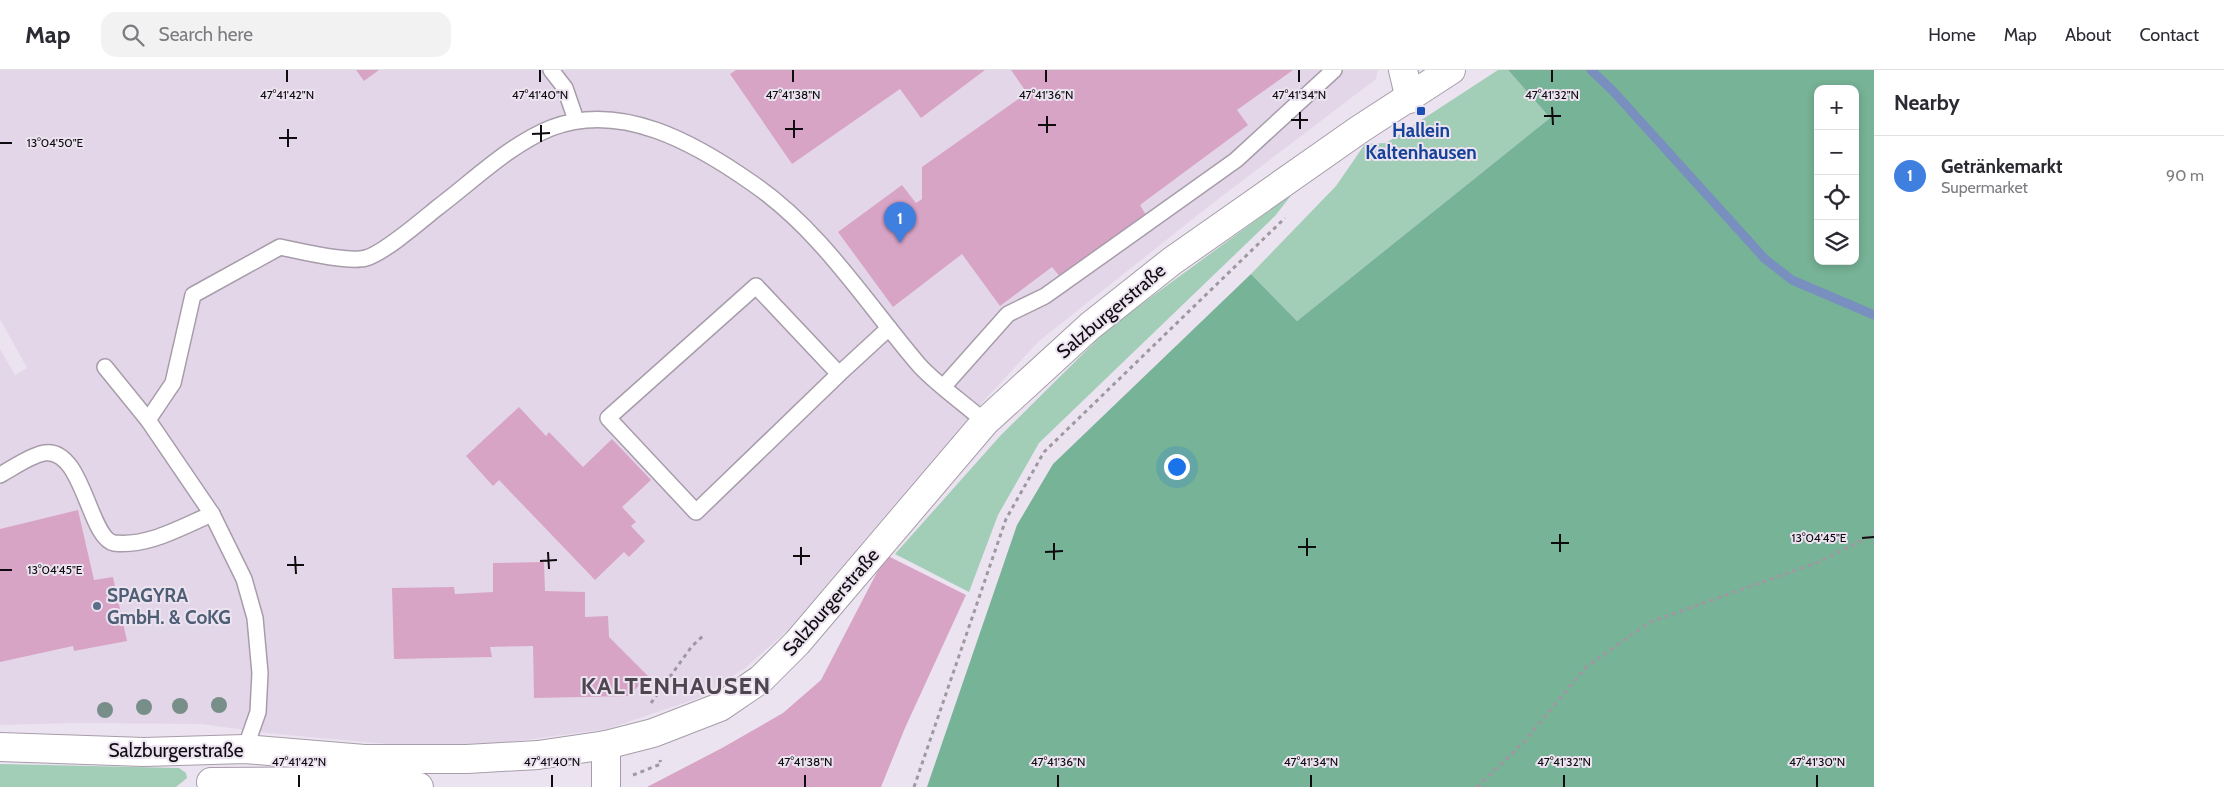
<!DOCTYPE html>
<meta charset="utf-8">
<style>
body{margin:0;font-family:Cabin,sans-serif;background:#f2f2f3;color:#2b2b33}
.controls{position:absolute;right:15px;top:15px;display:grid;overflow:hidden;border-radius:10px;box-shadow:0 2px 8px #0003}
.controls button{width:45px;height:45px;display:grid;place-items:center;padding:0;border:0;border-bottom:1px solid #e1e1e2;background:#fff;color:#2b2b33;font:25px sans-serif}
.you{position:absolute;left:1176px;top:396px;width:18px;height:18px;margin:-12px;border:4px solid #fff;border-radius:50%;background:#1a73e8;box-shadow:0 0 0 8px #1a73e833}
.badge{display:grid;place-items:center;width:32px;height:32px;border-radius:50%;background:#7c3aed;color:#fff;font-size:16px;font-weight:700}
.pin{position:absolute;translate:-50% -41px;filter:drop-shadow(0 1px 2px #0008)}
.pin::after{content:'';position:absolute;top:26px;width:18px;height:15px;background:inherit;clip-path:polygon(0 0,100% 0,50% 100%)}
.list{margin:0;padding:0;list-style:none}
h2{display:flex;justify-content:space-between;align-items:center;height:65px;margin:0;padding:0 20px;font-size:21px}
h2 small{font-size:16px;font-weight:400;color:#7c7c81}
.list li{display:grid;grid-template-columns:32px 1fr auto;gap:15px;align-items:center;box-sizing:border-box;height:80px;padding:0 20px;border-top:1px solid #e1e1e2}
.list b{display:block;font-size:19px;white-space:nowrap}
.list p{margin:0;font-size:16px;white-space:nowrap;color:#7c7c81}
.list em{font-size:16px;font-style:normal;color:#7c7c81}
.icon{flex:none;width:28px;height:28px;fill:none;stroke:currentColor;stroke-width:2;stroke-linecap:round;stroke-linejoin:round}
.map{position:relative;flex:none;width:1874px;height:717px;overflow:hidden}
header{display:flex;align-items:center;gap:30px;box-sizing:border-box;height:70px;padding:0 25px;background:#fff;border-bottom:1px solid #e1e1e2}
header strong{font-size:24px}
nav{display:flex;gap:28px;margin-inline-start:auto;font-size:18px}
.search{width:350px;height:45px;background:#f2f2f3;display:flex;align-items:center;gap:12px;box-sizing:border-box;padding:0 18px;border-radius:15px;color:#7c7c81;font-size:19px}
main{display:flex}
aside{flex:1;background:#fff}
.map>svg:first-child{display:block}
</style>
<header>
<strong>Map</strong>
<div class="search"><svg class="icon" aria-label="search" viewBox="0 0 24 24"><circle cx="10" cy="10" r="6"/><path d="M15 15l6 6"/></svg>Search here</div>
<nav><a>Home</a><a>Map</a><a>About</a><a>Contact</a></nav>
</header>
<main>
<div class="map">
<svg width="1874" height="717" viewBox="0 0 1874 717">
<rect width="100%" height="100%" fill="#ece3f0"/>
<polygon fill="#e4d6e9" points="0,0 1378,0 1376,9 1204,140 1038,272 971,345 787,561 745,598 699,628 607,659 495,674 434,678 275,664 201,654 76,653 0,655 0,279 15,305 27,298 0,249"/>
<g fill="#a2ceb7">
<polygon points="1498,0 1508,0 1550,48 1297,251 1251,204 1336,116 1365,74 1386,73"/>
<polygon points="1293,123 1275,146 1039,373 998,445 969,522 895,484 1001,365 1109,258"/>
<polygon points="0,694 179,698 186,703 187,708 176,717 0,717"/>
</g>
<path fill="#77b396" fill-rule="evenodd" d="M1508,0H1874V717H927L1017,455L1053,394L1251,204L1297,251L1550,48ZM1818,19H1855V191H1818Z"/>
<g fill="none" stroke-linecap="round" stroke-linejoin="round">
<polyline stroke="#798fbf" stroke-width="9" points="1591,0 1613,21 1765,189 1792,210 1874,245"/>
</g>
<g fill="#d8a4c6">
<polygon points="356,0 379,0 364,11"/>
<polygon points="736,0 985,0 921,48 900,19 792,94 730,4"/>
<polygon points="1011,0 1293,0 1237,40 1248,55 1140,135 1146,145 1060,207 1052,197 1000,236 962,184 893,237 838,162 902,115 916,133 922,129 922,97 1027,23"/>
<polygon points="519,337 546,366 549,362 583,397 612,369 651,410 622,437 636,452 631,456 645,471 629,487 624,482 595,510 499,410 493,416 466,386"/>
<polygon points="78,440 94,510 113,507 127,571 74,581 73,576 0,592 0,459"/>
<polygon points="886,485 966,525 905,658 881,717 647,717 722,678 783,643 821,610"/>
<polygon points="544,492 545,521 585,522 585,547 608,546 609,567 648,606 629,626 534,628 533,576 490,577 492,587 394,589 392,518 454,517 455,524 493,522 493,493"/>
</g>
<g fill="none" stroke-linecap="round" stroke-linejoin="round">
<defs>
<g id="lane">
<polyline points="551,0 565,18 576,50"/>
<polyline points="105,297 148,350 212,444 244,509 255,548 260,603 258,642 245,679"/>
<polyline points="839,304 696,442 608,348 756,216 839,304 889,258"/>
<polyline points="944,316 1008,244 1045,226 1236,90 1334,0"/>
<path d="M148,350L173,313L193,225L280,177C299,181 348,193 366,188C384,183 421,151 437,138C473,111 509,75 551,58C621,31 695,73 752,113C821,160 866,233 919,295C936,314 965,334 985,352"/>
<path d="M0,405C13,398 29,386 44,383C83,376 89,469 114,473C148,477 181,457 212,444"/>
</g>
<g id="street">
<polyline points="1403,0 1410,29"/>
<polyline points="211,712 368,711 419,717"/>
<polyline points="606,717 606,675"/>
</g>
<polyline id="primary" points="0,677 144,682 245,679 364,689 467,689 538,685 606,675 653,663 720,637 761,609 797,573 985,352 1090,256 1172,191 1360,59 1451,0"/>
</defs>
<use href="#lane" stroke="#a79daa" stroke-width="18"/>
<use href="#street" stroke="#a79daa" stroke-width="30"/>
<use href="#primary" stroke="#a79daa" stroke-width="30"/>
<g stroke="#9f98a2" stroke-width="3" stroke-dasharray="4 4" stroke-linecap="butt">
<polyline points="651,633 692,576 704,565"/>
<polyline points="633,705 661,694 660,690"/>
<polyline points="914,717 1006,449 1044,382 1285,148"/>
<polyline points="1477,717 1524,672 1586,597 1650,552 1819,492 1874,464"/>
</g>
<use href="#lane" stroke="#fff" stroke-width="15"/>
<use href="#street" stroke="#fff" stroke-width="28"/>
<use href="#primary" stroke="#fff" stroke-width="28"/>
</g>
<g fill="#778e89">
<circle cx="219" cy="635" r="8"/>
<circle cx="180" cy="636" r="8"/>
<circle cx="144" cy="637" r="8"/>
<circle cx="105" cy="640" r="8"/>
</g>
<path fill="none" stroke="#0f0c10" stroke-width="2" d="M287,0V12M540,0V12M793,0V12M1046,0V12M1299,0V12M1552,0V12M1552,37L1553,55M1300,42V59M1047,46V63M1544,46H1561M794,50V68M1291,50H1308M541,55V72M1038,55H1056M288,59V77M785,59H803M532,64L550,63M279,68H297M0,73H12M1560,464V482M1307,468V486M1862,468L1874,467M1054,473V490M1551,473H1569M801,477V495M1298,477H1316M548,482L549,499M1045,482L1063,481M295,486L296,504M793,486H810M540,491L557,490M287,495H304M0,500H12M299,705V717M552,705V717M805,705V717M1058,705V717M1311,705V717M1564,705V717M1817,705V717"/>
<rect fill="#1a4fb4" stroke="#ece3f0" stroke-width="2" x="1416" y="36" width="10" height="10" rx="2.5"/>
<circle fill="#5c6f8a" stroke="#ece3f0" stroke-width="2" cx="97" cy="536" r="5"/>
<g text-anchor="middle" dominant-baseline="central" stroke-width="4" stroke-linejoin="round" paint-order="stroke">
<g font-size="19" font-weight="bold" fill="#164399" stroke="#ece3f0">
<text x="1421" y="60">Hallein<tspan x="1421" dy="22">Kaltenhausen</tspan></text>
</g>
<g font-size="19" fill="#0f0c10" stroke="#ece3f0">
<text transform="translate(1111 241) rotate(-40)">Salzburgerstraße</text>
<text transform="translate(831 532) rotate(-49)">Salzburgerstraße</text>
<text x="176" y="680">Salzburgerstraße</text>
</g>
<g font-size="19" font-weight="bold" fill="#4e5e75" stroke="#ece3f0" text-anchor="start">
<text x="107" y="525">SPAGYRA<tspan x="107" dy="22">GmbH. &amp; CoKG</tspan></text>
</g>
<g font-size="24" font-weight="bold" letter-spacing="1" fill="#4d454f" stroke="#ece3f0">
<text x="676" y="615">KALTENHAUSEN</text>
</g>
</g>
<g font-size="12" text-anchor="middle" fill="#0f0c10" stroke="#ece3f0" stroke-width="4" stroke-linejoin="round" paint-order="stroke">
<text x="287" y="29">47°41'42"N</text>
<text x="540" y="29">47°41'40"N</text>
<text x="793" y="29">47°41'38"N</text>
<text x="1046" y="29">47°41'36"N</text>
<text x="1299" y="29">47°41'34"N</text>
<text x="1552" y="29">47°41'32"N</text>
<text x="55" y="77">13°04'50"E</text>
<text x="1819" y="472">13°04'45"E</text>
<text x="55" y="504">13°04'45"E</text>
<text x="299" y="696">47°41'42"N</text>
<text x="552" y="696">47°41'40"N</text>
<text x="805" y="696">47°41'38"N</text>
<text x="1058" y="696">47°41'36"N</text>
<text x="1311" y="696">47°41'34"N</text>
<text x="1564" y="696">47°41'32"N</text>
<text x="1817" y="696">47°41'30"N</text>
</g>
</svg>
<div class="controls">
<button>+</button>
<button>−</button>
<button><svg class="icon" aria-label="locate" viewBox="0 0 24 24"><circle cx="12" cy="12" r="6"/><path d="M12 2v4M12 18v4M2 12h4M18 12h4"/></svg></button>
<button><svg class="icon" aria-label="layers" viewBox="0 0 24 24"><path d="M12 4l9 5-9 5-9-5zM3 14l9 5 9-5"/></svg></button>
</div>
<div class="you"></div>
<div class="pin badge" style="left:900px;top:173px;background:#3f7fe0">1</div>
</div>
<aside>
<h2>Nearby<small></small></h2>
<ul class="list">
<li><span class="badge" style="background:#3f7fe0">1</span><div><b>Getränkemarkt</b><p>Supermarket</p></div><em>90 m</em></li>
</ul>
</aside>
</main>
